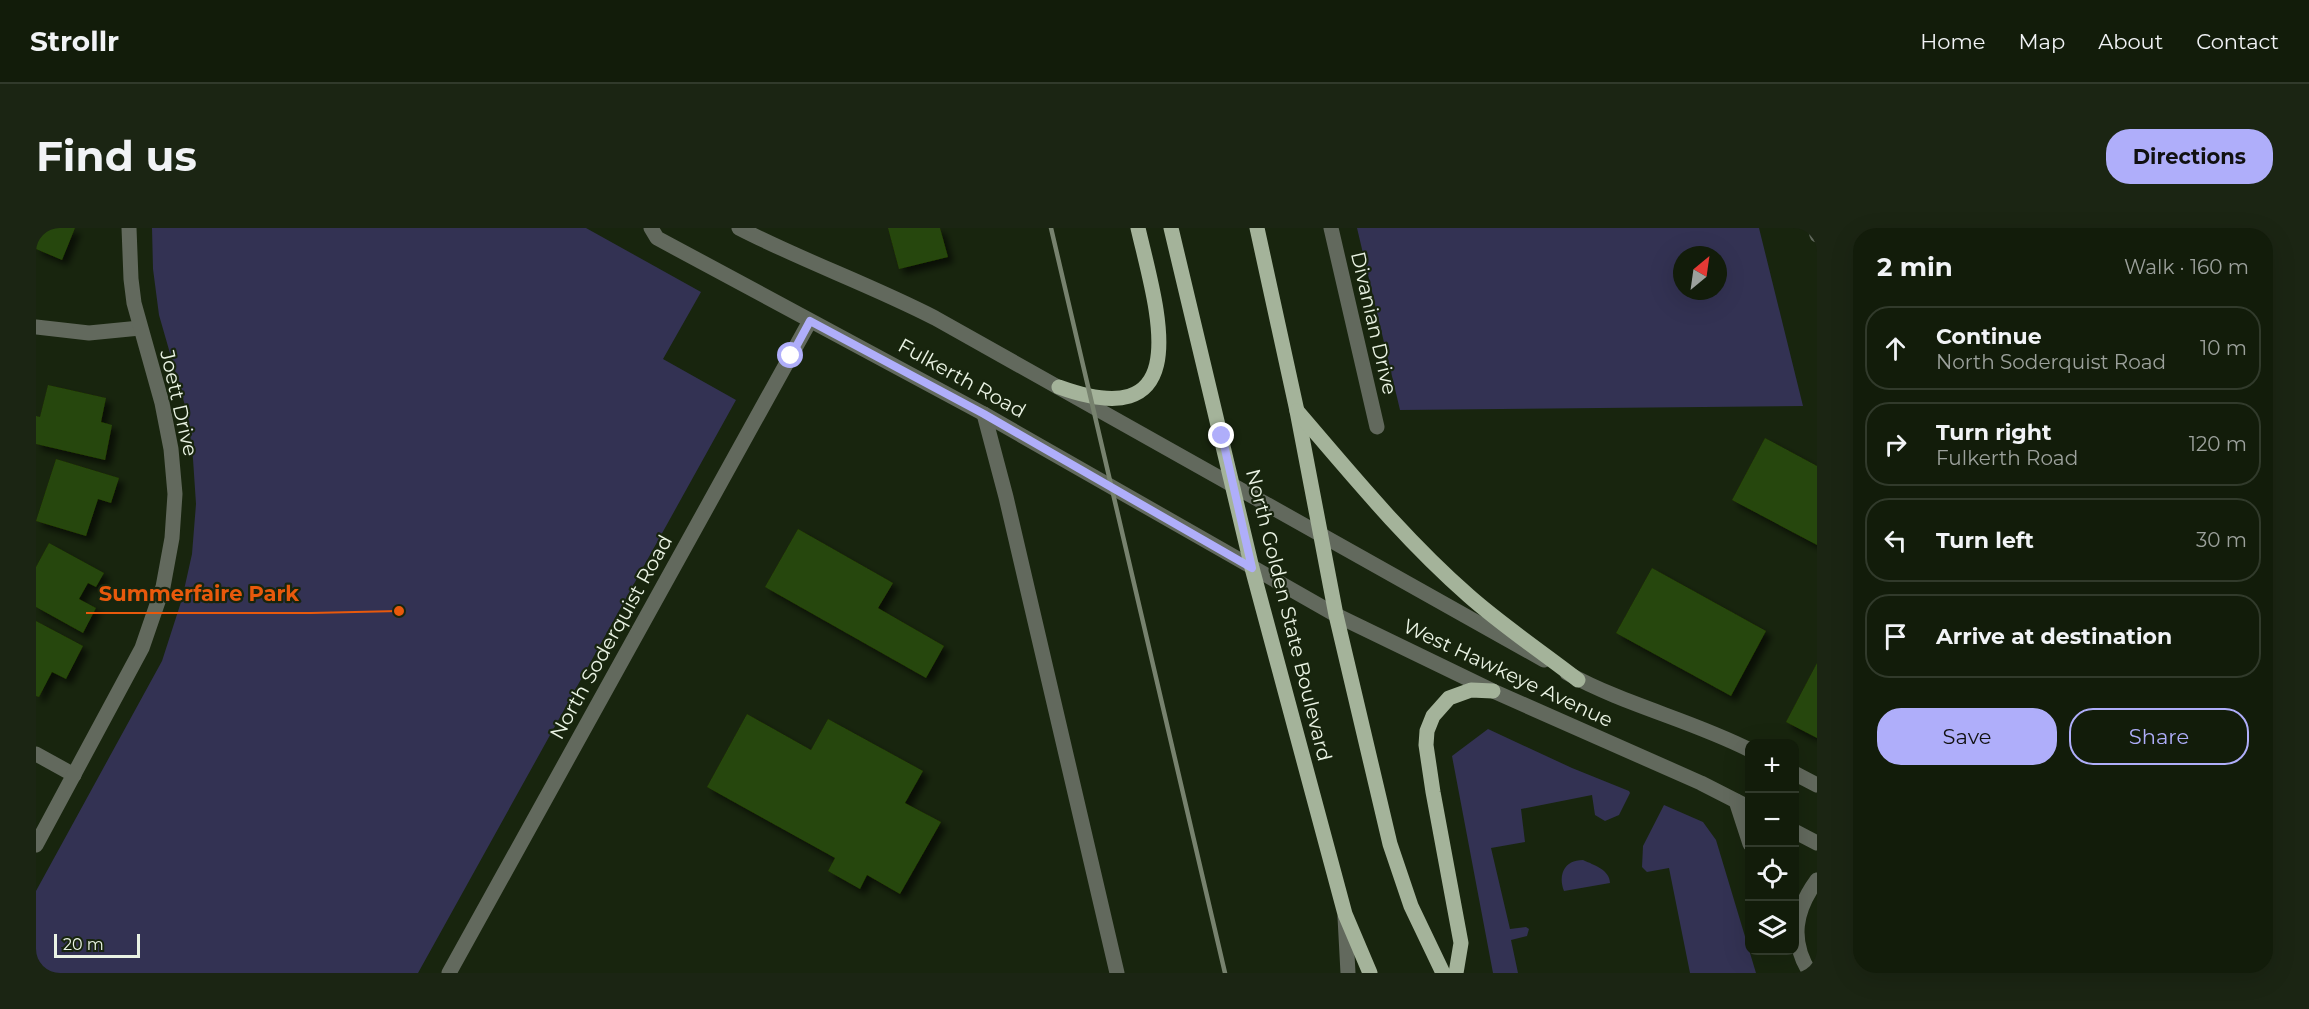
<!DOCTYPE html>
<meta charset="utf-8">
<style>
body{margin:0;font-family:Montserrat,sans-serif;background:#1b2513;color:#f1f3f6}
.controls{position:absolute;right:18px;bottom:18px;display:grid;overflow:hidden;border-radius:12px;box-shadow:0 6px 24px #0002}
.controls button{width:54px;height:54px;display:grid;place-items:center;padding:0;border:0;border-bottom:2px solid #313a2b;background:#121c0a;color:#f1f3f6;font:30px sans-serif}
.compass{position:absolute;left:1637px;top:18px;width:54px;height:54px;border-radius:50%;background:#121c0a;box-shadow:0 6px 24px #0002;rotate:29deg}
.scale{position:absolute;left:18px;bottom:15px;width:86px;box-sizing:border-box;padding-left:6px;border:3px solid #eaf3e4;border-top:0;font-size:16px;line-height:21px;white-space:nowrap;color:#eaf3e4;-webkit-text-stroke:4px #18250e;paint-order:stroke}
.stop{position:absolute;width:18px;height:18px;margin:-14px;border:4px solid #afaefa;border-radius:50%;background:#fff}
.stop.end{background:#afaefa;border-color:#fff;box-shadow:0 2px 6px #0008}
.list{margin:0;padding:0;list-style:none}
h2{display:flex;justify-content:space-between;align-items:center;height:78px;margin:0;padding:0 24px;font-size:26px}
h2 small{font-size:20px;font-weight:400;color:#9ca19c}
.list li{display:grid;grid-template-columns:39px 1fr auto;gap:18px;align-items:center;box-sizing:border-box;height:84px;margin:0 12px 12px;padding:0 12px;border:2px solid #313a2b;border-radius:24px}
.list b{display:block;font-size:22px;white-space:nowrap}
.list p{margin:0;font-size:20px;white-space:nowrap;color:#9ca19c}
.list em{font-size:20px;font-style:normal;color:#9ca19c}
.actions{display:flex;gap:12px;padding:18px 24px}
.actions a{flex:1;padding:14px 0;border:2px solid #afaefa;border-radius:24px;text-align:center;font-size:21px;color:#afaefa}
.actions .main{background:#afaefa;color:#111}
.icon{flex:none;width:33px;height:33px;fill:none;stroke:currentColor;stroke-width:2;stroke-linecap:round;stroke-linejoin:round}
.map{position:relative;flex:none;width:1781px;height:745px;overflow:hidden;border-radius:24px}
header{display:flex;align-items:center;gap:36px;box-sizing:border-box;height:84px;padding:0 30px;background:#121c0a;border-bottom:2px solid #313a2b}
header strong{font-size:28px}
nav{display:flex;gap:33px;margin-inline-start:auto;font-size:21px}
.intro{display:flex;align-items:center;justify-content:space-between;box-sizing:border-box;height:144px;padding:0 36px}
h1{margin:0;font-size:42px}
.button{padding:15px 27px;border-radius:24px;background:#afaefa;color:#111;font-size:21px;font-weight:700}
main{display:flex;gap:36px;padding:0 36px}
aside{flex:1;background:#121c0a;border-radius:24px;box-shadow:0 6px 24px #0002}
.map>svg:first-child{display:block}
</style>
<header>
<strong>Strollr</strong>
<nav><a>Home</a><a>Map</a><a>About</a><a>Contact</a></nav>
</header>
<div class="intro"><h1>Find us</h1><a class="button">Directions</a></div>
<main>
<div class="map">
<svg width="1781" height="745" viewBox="0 0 1781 745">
<defs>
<filter id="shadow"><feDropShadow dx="5.5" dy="5.5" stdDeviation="3" flood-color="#0009"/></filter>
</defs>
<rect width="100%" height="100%" fill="#18250e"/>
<g fill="#333253" fill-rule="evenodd">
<polygon points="116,0 550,0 665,64 627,131 700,172 382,745 0,745 0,663 126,433 146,371 156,326 160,276 157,231 152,188 123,87 117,41"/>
<path d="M1321,0H1723L1767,178L1364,182ZM1646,27H1682V63H1646Z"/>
<polygon points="1452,501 1536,540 1593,563 1594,565 1583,587 1569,593 1559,587 1556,567 1485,581 1489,614 1455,620 1474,701 1490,699 1493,701 1491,708 1475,712 1482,745 1457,745 1416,528"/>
<polygon points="1628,577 1667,594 1680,612 1720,745 1654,745 1633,640 1611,644 1606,639 1607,618"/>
<path d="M1547,632C1558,637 1574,642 1574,655L1528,663C1522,647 1528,632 1547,632Z"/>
</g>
<g fill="#284608" filter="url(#shadow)">
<polygon points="0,0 39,0 26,32 0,21"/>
<polygon points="852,0 904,0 912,29 863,41"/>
<polygon points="12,157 70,170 65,194 76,197 69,232 0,216 0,188 4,189"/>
<polygon points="1729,210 1781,238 1781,317 1696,272"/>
<polygon points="20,231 83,250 75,275 62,271 50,308 0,293"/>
<polygon points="762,301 857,355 842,380 908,418 890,450 729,359"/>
<polygon points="13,315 68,345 60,359 52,355 43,371 60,380 47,405 0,379 0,339"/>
<polygon points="1616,340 1730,403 1695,468 1580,405"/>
<polygon points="0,393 47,418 30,451 16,444 3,469 0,468"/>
<polygon points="1781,435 1781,510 1750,494"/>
<polygon points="711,486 775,522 792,491 887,543 869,575 905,594 864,666 831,647 824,661 792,643 799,630 671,559"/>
</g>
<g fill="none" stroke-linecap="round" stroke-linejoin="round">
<g stroke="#62695d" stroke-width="15">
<polyline points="615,0 621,10 948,186 1300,387 1457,463 1665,555 1714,580"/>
<path d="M703,0C767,33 835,57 899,90L1508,432"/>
<polyline points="1295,0 1341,199"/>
<polyline points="1779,0 1781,7"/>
<polyline points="0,99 53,105 104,100"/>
<polyline points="948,186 970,269 1081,745"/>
<path d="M1531,445C1589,477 1655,492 1714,522"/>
<polyline points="0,526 38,547"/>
<polyline points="1758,545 1781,557"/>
<polyline points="1700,573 1714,616"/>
<polyline points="1758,603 1781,615"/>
<polyline points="0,617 106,420 127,359 136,310 139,266 135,221 126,175 98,75 95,51 93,0"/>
<polyline points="1309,689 1312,745"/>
<polyline points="413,745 774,93"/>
<path d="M1774,745C1753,712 1759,682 1781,652"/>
</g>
<g stroke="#a4b39a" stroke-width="15">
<polyline points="1135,0 1216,340 1309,686 1334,745"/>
<polyline points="1221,0 1261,183 1300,387 1354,616 1375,678 1407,745"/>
<path d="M1023,159C1164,210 1120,78 1102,0"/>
<path d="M1261,183C1316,247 1369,312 1433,368C1467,398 1506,424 1542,452"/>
<polyline points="1420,745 1425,715 1397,564 1390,517 1391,503 1397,488 1413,470 1435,462 1457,463"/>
</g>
<polyline stroke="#77826e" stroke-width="4.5" points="1015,0 1189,745"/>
</g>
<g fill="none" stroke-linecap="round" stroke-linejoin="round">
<polyline stroke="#afaefa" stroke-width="8" points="755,128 774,93 948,186 1216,340 1186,208"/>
</g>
<g text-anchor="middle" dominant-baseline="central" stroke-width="4.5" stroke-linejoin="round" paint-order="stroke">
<g font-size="20" fill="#eaf3e4" stroke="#18250e">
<text transform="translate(1338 95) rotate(77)">Divanian Drive</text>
<text transform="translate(926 150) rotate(29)">Fulkerth Road</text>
<text transform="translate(143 175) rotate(77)">Joett Drive</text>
<text transform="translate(1253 387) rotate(76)">North Golden State Boulevard</text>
<text transform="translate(575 409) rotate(-61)">North Soderquist Road</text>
<text transform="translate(1472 445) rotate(25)">West Hawkeye Avenue</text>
</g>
</g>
<path fill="none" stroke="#e8590c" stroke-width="2" d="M363 383L275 385H50"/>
<circle fill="#e8590c" stroke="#18250e" stroke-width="2" cx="363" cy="383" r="6"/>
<g font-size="21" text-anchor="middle" font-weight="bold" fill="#e8590c" stroke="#18250e" stroke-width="4.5" stroke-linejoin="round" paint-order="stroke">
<text x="163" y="373">Summerfaire Park</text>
</g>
</svg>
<div class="controls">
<button>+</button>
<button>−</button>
<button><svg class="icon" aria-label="locate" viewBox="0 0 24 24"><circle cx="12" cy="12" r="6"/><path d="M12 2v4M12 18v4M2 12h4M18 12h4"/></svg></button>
<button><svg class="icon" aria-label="layers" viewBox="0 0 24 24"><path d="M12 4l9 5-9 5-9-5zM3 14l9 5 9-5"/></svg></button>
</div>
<svg class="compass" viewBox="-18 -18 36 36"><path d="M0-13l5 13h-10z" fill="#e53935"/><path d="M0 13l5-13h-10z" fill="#9ca19c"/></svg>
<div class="scale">20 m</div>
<div class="stop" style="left:755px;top:128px"></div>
<div class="stop end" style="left:1186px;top:208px"></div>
</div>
<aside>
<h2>2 min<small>Walk · 160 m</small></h2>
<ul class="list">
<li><svg class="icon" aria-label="ahead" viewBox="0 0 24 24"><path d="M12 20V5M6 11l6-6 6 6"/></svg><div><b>Continue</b><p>North Soderquist Road</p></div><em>10 m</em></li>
<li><svg class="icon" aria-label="right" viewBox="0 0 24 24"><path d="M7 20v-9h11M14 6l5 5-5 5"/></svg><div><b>Turn right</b><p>Fulkerth Road</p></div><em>120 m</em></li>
<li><svg class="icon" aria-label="left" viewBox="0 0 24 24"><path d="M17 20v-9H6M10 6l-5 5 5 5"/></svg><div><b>Turn left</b></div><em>30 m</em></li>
<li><svg class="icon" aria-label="arrive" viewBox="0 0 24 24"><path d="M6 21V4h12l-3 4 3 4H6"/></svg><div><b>Arrive at destination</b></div></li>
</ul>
<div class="actions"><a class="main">Save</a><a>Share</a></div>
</aside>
</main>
